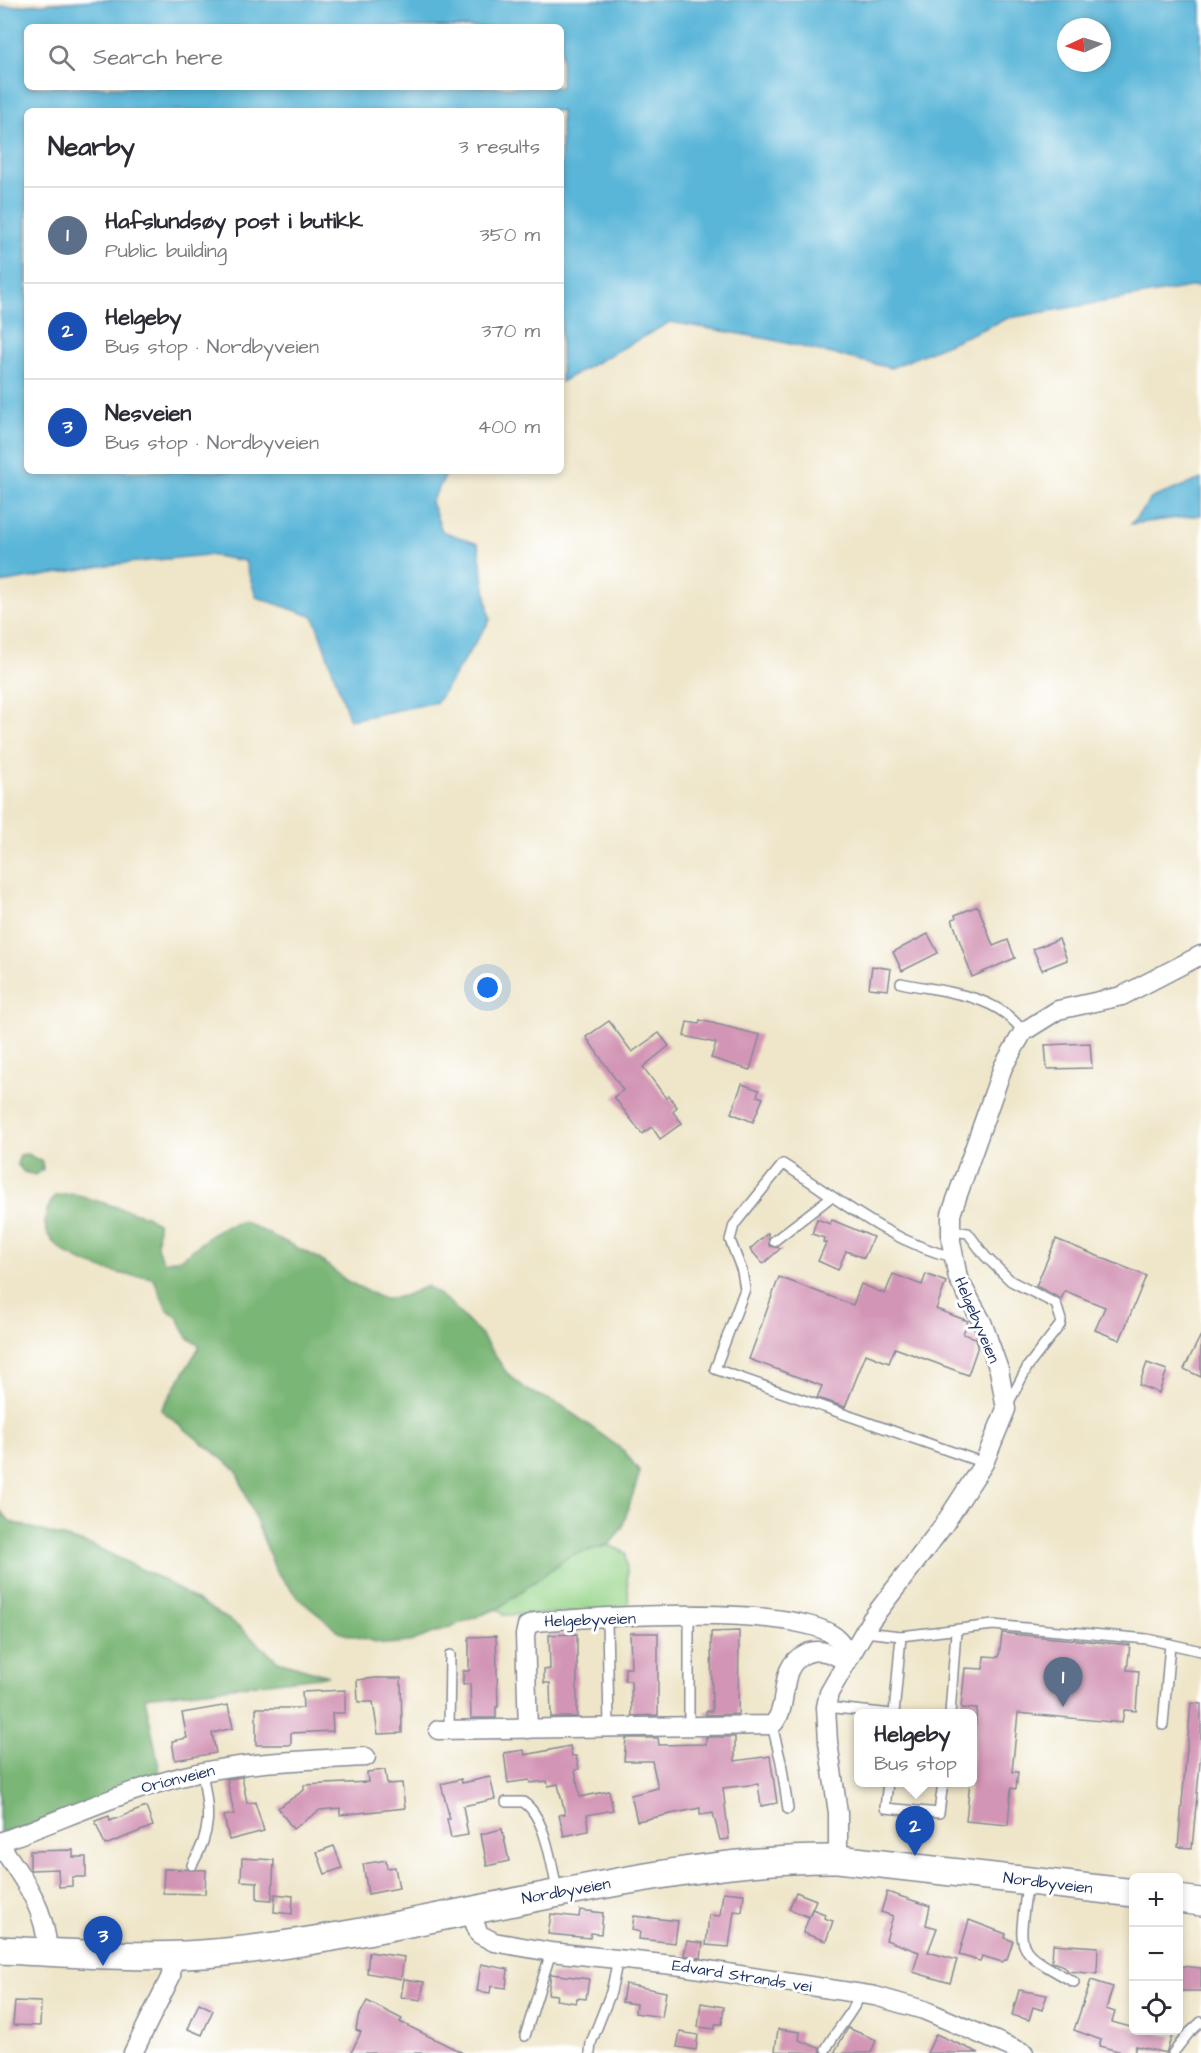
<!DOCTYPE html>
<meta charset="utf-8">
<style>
body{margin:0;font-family:"Architects Daughter",sans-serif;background:#f7f7f7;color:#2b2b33}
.controls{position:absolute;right:18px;bottom:18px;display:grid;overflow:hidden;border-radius:9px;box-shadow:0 3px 9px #0003}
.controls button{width:54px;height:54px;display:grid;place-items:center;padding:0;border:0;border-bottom:2px solid #e1e1e2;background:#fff;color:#2b2b33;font:30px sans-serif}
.compass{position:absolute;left:1057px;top:18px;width:54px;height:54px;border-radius:50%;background:#fff;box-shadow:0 3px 9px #0003;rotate:266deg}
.you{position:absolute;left:488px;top:988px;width:21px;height:21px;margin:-15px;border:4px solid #fff;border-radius:50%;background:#1a73e8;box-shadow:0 0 0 9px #1a73e833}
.badge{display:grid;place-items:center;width:39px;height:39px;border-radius:50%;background:#d93025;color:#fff;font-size:20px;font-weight:700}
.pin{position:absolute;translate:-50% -50px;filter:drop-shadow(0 2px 3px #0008)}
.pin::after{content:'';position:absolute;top:32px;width:21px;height:18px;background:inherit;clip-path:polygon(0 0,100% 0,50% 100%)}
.popup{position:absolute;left:854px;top:1709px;width:123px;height:78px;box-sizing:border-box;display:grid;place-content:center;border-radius:9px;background:#fff;filter:drop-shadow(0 2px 4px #0005);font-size:20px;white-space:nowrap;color:#7c7c81}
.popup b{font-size:22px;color:#2b2b33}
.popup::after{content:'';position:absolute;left:50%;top:100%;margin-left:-12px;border:12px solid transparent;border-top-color:#fff}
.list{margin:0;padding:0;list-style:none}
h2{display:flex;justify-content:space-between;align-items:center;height:78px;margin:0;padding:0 24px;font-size:26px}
h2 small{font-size:20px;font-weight:400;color:#7c7c81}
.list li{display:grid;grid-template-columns:39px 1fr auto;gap:18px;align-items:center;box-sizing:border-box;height:96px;padding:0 24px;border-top:2px solid #e1e1e2}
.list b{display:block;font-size:22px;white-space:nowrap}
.list p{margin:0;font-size:20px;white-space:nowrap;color:#7c7c81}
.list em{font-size:20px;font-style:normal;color:#7c7c81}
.icon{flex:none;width:33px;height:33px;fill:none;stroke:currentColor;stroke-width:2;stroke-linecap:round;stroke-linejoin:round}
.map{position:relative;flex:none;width:1201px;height:2053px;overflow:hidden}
.search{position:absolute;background:#fff;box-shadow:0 3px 9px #0003;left:24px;top:24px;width:540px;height:66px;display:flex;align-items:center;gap:15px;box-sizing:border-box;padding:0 21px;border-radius:9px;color:#7c7c81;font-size:22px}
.panel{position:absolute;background:#fff;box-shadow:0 3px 9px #0003;left:24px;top:108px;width:540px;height:366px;border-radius:9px}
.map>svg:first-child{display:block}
</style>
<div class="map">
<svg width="1201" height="2053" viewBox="0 0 1201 2053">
<rect width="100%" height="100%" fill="#fff"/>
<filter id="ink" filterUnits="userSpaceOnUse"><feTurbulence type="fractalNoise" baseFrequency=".0167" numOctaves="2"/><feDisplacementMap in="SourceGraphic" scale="12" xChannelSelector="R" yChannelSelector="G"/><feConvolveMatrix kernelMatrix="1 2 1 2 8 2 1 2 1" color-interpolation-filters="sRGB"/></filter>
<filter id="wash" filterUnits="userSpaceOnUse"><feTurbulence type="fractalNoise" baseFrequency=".008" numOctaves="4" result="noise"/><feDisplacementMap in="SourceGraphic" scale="24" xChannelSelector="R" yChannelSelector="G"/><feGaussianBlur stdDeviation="1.35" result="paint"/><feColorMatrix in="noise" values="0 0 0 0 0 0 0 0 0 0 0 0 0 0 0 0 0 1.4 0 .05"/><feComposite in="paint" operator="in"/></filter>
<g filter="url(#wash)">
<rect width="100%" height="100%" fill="#efe6c9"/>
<polygon fill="#98d58a" stroke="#5a8274" stroke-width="1.5" points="609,1545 626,1553 629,1611 504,1615 497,1609 571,1555"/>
<g fill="#7ab676" stroke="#4a726a" stroke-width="1.5">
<polygon points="27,1154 42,1162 43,1169 36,1175 24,1172 17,1164 20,1155"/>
<path d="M74,1194L146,1216L158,1224L157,1248L164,1262L182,1258L219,1229L243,1221L318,1258L347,1281L383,1299L404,1296L427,1286L449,1302L482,1336L506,1372L527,1390L561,1405L624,1451L640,1472L622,1528L609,1545L571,1555L497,1609L410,1642L385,1644L341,1633L299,1599L276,1571L236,1470L161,1410L200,1346L188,1338L178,1318L166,1308L154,1279C145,1275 137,1277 127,1275C90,1267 19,1246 55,1196Z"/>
<polygon points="0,1510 11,1522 94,1546 165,1581 236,1624 278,1661 328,1676 145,1697 162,1782 0,1842"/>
</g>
<g fill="#5ab6d8" stroke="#3a729b" stroke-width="1.5" fill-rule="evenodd">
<path d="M95,0H1201V288L1196,286L1009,318L891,368L769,339L670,322L561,382V111H27V471H448L431,502L442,531L478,544L490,620L437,702L350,720L314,617L256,597L245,561L207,555L108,565L0,583V7ZM27,27H561V87H27ZM1066,27H1102V63H1066Z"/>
<polygon points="1201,479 1201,515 1131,524 1152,498"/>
</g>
<g id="blocks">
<g fill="#d395b5">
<polygon points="978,906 993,946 1008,940 1015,958 972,977 952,919 956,918 955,915"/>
<polygon points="928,934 938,953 902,971 893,952"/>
<polygon points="1059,939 1067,960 1042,970 1033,949"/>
<polygon points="872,966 891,969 888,990 869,988"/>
<polygon points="700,1020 760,1035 750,1070 711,1058 716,1043 684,1036 687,1022 699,1024"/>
<polygon points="609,1021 632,1052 659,1033 669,1046 643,1067 666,1098 669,1096 677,1107 673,1112 682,1123 660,1139 652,1127 642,1134 614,1097 623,1090 586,1037"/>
<polygon points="1090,1043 1092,1068 1047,1069 1045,1045"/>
<polygon points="742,1084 759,1090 757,1096 763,1098 753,1122 731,1113"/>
<polygon points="817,1219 830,1224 832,1220 873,1237 864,1258 846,1251 838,1270 818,1261 826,1243 823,1242 824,1238 812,1234"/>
<polygon points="768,1233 769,1246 781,1248 763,1264 750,1249"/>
<polygon points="1056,1239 1146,1276 1120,1340 1095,1330 1105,1307 1065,1291 1061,1299 1036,1286"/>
<polygon points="893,1274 922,1285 926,1274 946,1282 936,1309 968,1321 963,1334 976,1338 978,1346 968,1375 895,1348 889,1363 866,1354 845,1407 817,1398 822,1386 749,1359 779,1277 853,1305 861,1284 885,1294"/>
<polygon points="1201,1335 1201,1377 1184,1369"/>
<polygon points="1147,1363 1167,1370 1159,1393 1139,1385"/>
<polygon points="739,1631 738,1714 706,1715 706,1711 712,1711 711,1632"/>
<polygon points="630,1633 658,1633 658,1715 632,1716 631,1681 625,1681 625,1668 631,1668"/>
<polygon points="1002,1633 1130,1645 1127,1670 1139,1671 1136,1711 1124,1710 1122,1723 1018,1713 1012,1772 1018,1772 1016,1789 1011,1788 1008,1825 966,1821 977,1709 961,1708 965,1668 983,1669 984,1656 999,1657"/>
<polygon points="577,1634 577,1717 551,1717 550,1683 544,1683 544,1670 550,1669 549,1635"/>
<polygon points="496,1636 498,1707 496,1707 496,1718 471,1718 470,1684 463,1685 463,1671 469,1671 469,1637"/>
<polygon points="376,1678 401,1678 402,1733 378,1734 373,1702 358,1702 357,1680"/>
<polygon points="345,1690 345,1713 332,1713 333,1731 291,1733 291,1745 256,1745 256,1708 303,1708 302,1692"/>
<polygon points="1191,1703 1201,1704 1201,1752 1192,1848 1178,1847"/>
<polygon points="228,1705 233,1728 212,1733 216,1753 175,1760 172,1741 187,1738 182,1713"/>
<polygon points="706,1737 735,1737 735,1761 770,1756 777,1803 761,1806 758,1784 723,1788 729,1839 720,1840 713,1813 700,1815 700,1808 637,1821 631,1795 658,1788 652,1761 624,1761 626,1738 658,1738 659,1745 706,1744"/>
<polygon points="570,1746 572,1756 576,1756 579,1769 575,1770 580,1797 609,1791 613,1810 587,1815 588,1831 564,1836 559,1815 565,1814 558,1784 548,1786 547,1781 530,1783 529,1780 508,1783 504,1753 524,1750 525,1755"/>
<polygon points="385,1770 387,1784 402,1783 405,1808 340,1815 340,1808 320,1810 293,1829 278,1808 304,1790 304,1785 368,1782 367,1772"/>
<polygon points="242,1777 247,1803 255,1802 264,1831 229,1840 224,1816 234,1814 227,1779"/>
<polygon points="490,1777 495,1799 463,1806 468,1835 451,1838 447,1819 450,1819 441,1784 461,1779 462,1783"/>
<polygon points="146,1807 153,1826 105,1845 95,1821 109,1816 110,1821"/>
<polygon points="502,1829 509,1861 487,1866 481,1834"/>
<polygon points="334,1846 342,1868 325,1874 317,1852"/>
<polygon points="73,1850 73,1857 86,1857 86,1877 72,1877 72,1886 59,1887 58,1869 30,1870 30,1851"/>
<polygon points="242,1858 274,1860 272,1900 257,1899 257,1882 241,1881"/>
<polygon points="386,1860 387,1868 395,1867 399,1888 368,1894 363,1864"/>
<polygon points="164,1869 206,1870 205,1894 163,1893"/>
<polygon points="723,1892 744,1894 742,1912 734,1911 729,1947 706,1945 709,1915 720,1916"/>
<polygon points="796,1892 816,1900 809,1917 789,1909"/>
<polygon points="887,1892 930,1906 926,1925 937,1928 928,1952 957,1960 950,1983 913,1972 919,1952 886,1940 893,1916 881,1912"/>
<polygon points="275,1894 293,1896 292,1914 274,1912"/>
<polygon points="812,1909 825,1914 824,1918 833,1921 826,1941 803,1933"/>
<polygon points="580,1910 603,1913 601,1934 591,1933 590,1938 548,1934 551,1914 579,1917"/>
<polygon points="634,1916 678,1921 675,1943 639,1939 640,1932 632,1930"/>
<polygon points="969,1920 1006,1934 1005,1938 1013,1941 1007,1959 1002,1962 982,1956 980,1961 959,1955"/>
<polygon points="687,1941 703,1943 701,1958 684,1955"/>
<polygon points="1053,1944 1098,1947 1097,1974 1068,1971 1064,1966 1052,1962"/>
<polygon points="369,1952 404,1957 401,1979 367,1973"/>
<polygon points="481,1964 508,1969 506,1988 491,1986 490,1993 477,1991"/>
<polygon points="1179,1966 1201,1968 1201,1991 1179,1991"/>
<polygon points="551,1974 589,1979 586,1999 577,1998 576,2003 556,2000 557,1995 548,1994"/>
<polygon points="404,1979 424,1982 421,2000 401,1997"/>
<polygon points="1091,1980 1113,1987 1106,2009 1115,2012 1112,2022 1134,2028 1134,2031 1150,2031 1172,2036 1166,2053 1136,2046 1134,2053 1126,2053 1099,2046 1101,2040 1074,2030"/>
<polygon points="625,1984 666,1992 662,2017 635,2013 636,2004 622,2002"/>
<polygon points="1019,1990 1047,1995 1042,2010 1033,2007 1029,2020 1012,2015"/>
<polygon points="15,2001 41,2002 40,2026 13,2025"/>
<polygon points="367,2001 402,2019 400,2022 463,2053 351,2053 361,2032 356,2030 358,2018"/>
<polygon points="199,2003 213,2010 202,2035 188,2029"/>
<polygon points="701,2003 724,2007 722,2024 715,2024 715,2029 698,2027"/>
<polygon points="848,2028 876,2040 871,2053 834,2053"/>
<polygon points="778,2029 800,2032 799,2040 819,2048 821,2053 775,2051"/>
<polygon points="680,2032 698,2035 696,2050 677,2047"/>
<polygon points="936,2034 979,2053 927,2053"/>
</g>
</g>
</g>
<g filter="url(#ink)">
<use href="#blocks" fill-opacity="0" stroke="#858a94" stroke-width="1.5"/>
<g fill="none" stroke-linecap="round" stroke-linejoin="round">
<defs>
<g id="lane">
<path d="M901,983C942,992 997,993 1023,1032"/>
<polyline points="951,1231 968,1233 985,1256 1011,1281 1056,1304 1061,1320 1060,1325 1028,1366 1008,1404"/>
<polyline points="774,1241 831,1197"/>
<path d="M953,1257C889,1242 838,1198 783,1164L734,1225L730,1240L742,1271L745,1289L715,1369L984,1463"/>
<polyline points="689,1616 689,1727"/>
<polyline points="607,1619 609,1728"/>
<polyline points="864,1632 901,1636"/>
<polyline points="826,1707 892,1714"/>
<polyline points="894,1714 901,1636 993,1625 1147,1639 1201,1651"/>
<polyline points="950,1714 956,1631"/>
<polyline points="772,1725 781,1762 788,1809"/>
<polyline points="1163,1725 1170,1644"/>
<polyline points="449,1730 450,1655"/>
<polyline points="888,1782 885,1808 939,1813 943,1782"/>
<path d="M506,1802H523C545,1815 552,1866 557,1890"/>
<path d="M192,1865C213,1829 209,1811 202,1772"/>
<path d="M1027,1883C1020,1951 1010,1947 1074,1982"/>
<polyline points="525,2036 551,1952"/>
<path d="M826,2049C836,2030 852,2014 861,1994"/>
<polyline points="590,2053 591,2043 611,1992 618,1959"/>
<polyline points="1173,2053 1188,2034 1201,2022"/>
</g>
<g id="street">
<path d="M528,1729L525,1635L527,1626L535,1622C585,1618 816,1600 841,1643C844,1647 844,1656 846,1661"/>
<path d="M438,1730L772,1725C792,1706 775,1668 805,1654C819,1647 833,1654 846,1661"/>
<path d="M0,1842C67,1818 133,1786 202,1772C256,1761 312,1760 366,1757"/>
<path d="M0,1845C25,1881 45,1907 48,1952"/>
<polyline points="838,1859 838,1813 828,1742 826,1707 829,1693 871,1620 943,1526 984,1463 1006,1409 999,1370 982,1322 958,1278 951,1241 951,1214 1003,1067 1023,1032 1058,1010 1122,996 1201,955"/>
<polyline points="469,1909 479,1934 494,1942 551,1952 682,1966 875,1996 924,2010 1024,2053"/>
<polyline points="133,2053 171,1976 172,1955"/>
</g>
<g id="primary">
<polyline points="1178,1899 1201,1902"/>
<path d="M0,1950C75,1953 151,1960 226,1952C358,1938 488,1905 618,1882C691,1869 764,1858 838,1859L1134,1893"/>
</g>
</defs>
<use href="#lane" stroke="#858a94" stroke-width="12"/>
<use href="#street" stroke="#858a94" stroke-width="21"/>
<use href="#primary" stroke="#858a94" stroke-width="30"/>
<use href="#lane" stroke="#fff" stroke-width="9"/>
<use href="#street" stroke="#fff" stroke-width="18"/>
<use href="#primary" stroke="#fff" stroke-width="27"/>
</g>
</g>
<g text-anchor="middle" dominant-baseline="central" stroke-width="6" stroke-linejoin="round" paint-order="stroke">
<g font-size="16" fill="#1b2f5e" stroke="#fff">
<text transform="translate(977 1320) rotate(67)">Helgebyveien</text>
<text transform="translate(590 1620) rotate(-2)">Helgebyveien</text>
<text transform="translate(178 1779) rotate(-14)">Orionveien</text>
<text transform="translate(1048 1883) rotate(7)">Nordbyveien</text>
<text transform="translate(566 1891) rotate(-10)">Nordbyveien</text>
<text transform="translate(742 1976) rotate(9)">Edvard Strands vei</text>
</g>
</g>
</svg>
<div class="controls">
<button>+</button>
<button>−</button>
<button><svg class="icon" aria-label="locate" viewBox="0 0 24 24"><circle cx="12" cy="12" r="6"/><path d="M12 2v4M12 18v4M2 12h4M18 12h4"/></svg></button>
</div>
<svg class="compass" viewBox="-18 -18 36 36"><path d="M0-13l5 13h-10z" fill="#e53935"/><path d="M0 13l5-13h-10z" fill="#7c7c81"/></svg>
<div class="you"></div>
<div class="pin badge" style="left:1063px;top:1707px;background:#5c6f8a">1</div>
<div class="pin badge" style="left:915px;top:1856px;background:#1a4fb4">2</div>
<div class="popup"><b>Helgeby</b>Bus stop</div>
<div class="pin badge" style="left:103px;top:1966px;background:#1a4fb4">3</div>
<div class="search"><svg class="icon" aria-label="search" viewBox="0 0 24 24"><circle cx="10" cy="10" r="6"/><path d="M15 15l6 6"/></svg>Search here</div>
<section class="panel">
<h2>Nearby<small>3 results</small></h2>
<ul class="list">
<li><span class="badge" style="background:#5c6f8a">1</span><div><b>Hafslundsøy post i butikk</b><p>Public building</p></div><em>350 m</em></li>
<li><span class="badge" style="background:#1a4fb4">2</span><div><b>Helgeby</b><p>Bus stop · Nordbyveien</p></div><em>370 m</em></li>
<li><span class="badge" style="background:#1a4fb4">3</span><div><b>Nesveien</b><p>Bus stop · Nordbyveien</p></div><em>400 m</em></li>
</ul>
</section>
</div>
